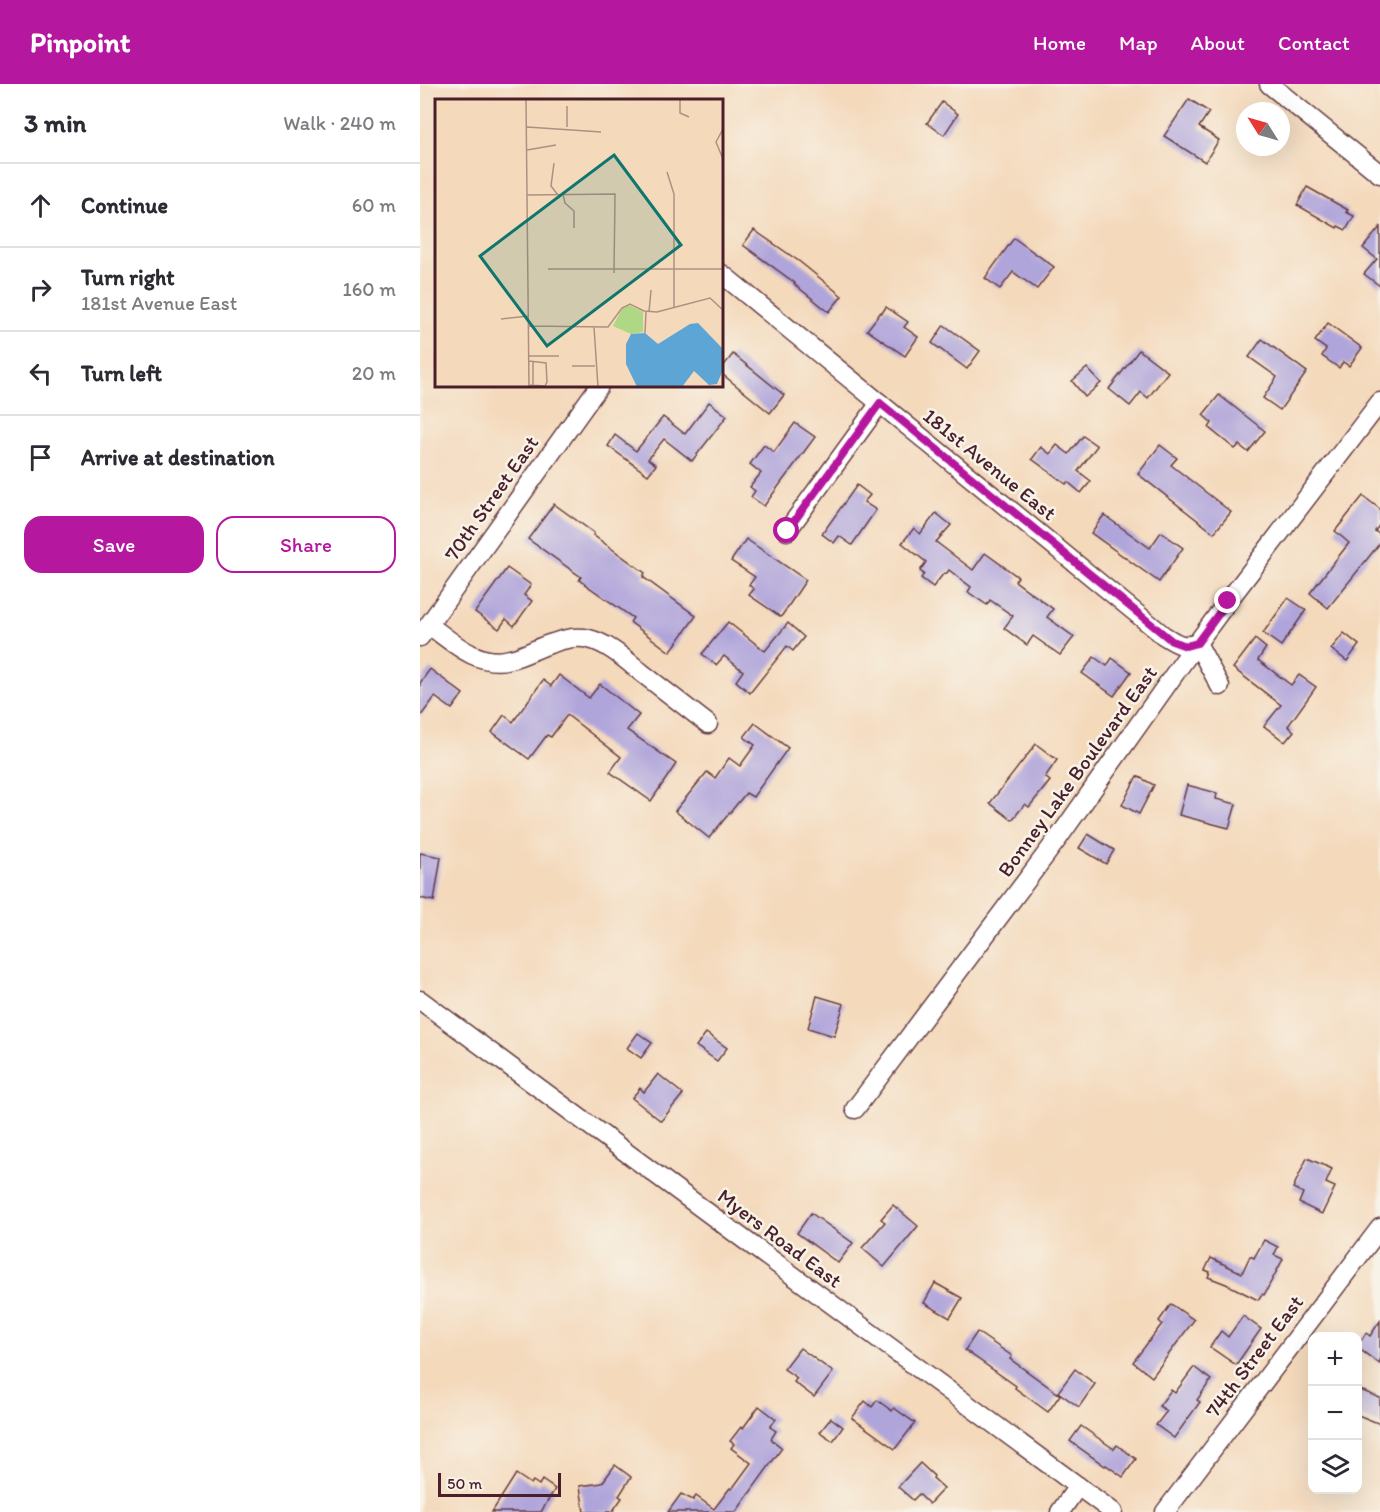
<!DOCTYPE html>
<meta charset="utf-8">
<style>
body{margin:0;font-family:Itim,sans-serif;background:#f2f2f3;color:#2b2b33}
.controls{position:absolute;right:18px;bottom:18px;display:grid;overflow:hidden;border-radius:12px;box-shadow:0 6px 24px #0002}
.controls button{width:54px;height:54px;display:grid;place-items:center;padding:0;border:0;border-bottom:2px solid #e1e1e2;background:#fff;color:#2b2b33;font:30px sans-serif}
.compass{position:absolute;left:816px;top:18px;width:54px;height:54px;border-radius:50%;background:#fff;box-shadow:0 6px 24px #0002;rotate:307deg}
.scale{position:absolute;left:18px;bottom:15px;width:123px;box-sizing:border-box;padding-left:6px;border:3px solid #4a1f2b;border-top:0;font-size:16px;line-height:21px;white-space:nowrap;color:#4a1f2b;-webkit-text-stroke:4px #f7f3e8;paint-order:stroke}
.stop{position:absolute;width:18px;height:18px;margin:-14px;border:4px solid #b5179e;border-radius:50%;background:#fff}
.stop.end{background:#b5179e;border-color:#fff;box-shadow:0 2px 6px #0008}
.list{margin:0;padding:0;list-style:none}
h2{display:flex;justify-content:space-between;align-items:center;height:78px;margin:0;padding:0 24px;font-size:26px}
h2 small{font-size:20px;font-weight:400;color:#7c7c81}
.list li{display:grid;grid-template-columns:39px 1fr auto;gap:18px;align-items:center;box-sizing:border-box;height:84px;padding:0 24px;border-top:2px solid #e1e1e2}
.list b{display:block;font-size:22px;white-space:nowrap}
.list p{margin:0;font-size:20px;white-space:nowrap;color:#7c7c81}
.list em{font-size:20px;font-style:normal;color:#7c7c81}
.actions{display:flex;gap:12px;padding:18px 24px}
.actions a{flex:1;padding:14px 0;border:2px solid #b5179e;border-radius:18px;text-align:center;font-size:21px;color:#b5179e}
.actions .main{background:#b5179e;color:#fff}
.icon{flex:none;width:33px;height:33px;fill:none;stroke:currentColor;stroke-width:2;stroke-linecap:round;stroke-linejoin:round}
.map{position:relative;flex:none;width:960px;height:1428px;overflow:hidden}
header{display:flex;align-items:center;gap:36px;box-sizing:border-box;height:84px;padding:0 30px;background:#b5179e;color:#fff}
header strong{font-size:28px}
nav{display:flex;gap:33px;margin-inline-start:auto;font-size:21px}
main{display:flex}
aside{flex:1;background:#fff}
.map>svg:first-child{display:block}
</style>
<header>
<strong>Pinpoint</strong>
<nav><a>Home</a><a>Map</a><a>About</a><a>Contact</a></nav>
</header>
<main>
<aside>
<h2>3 min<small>Walk · 240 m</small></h2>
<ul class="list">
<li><svg class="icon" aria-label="ahead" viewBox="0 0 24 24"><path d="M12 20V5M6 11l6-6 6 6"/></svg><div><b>Continue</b></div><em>60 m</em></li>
<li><svg class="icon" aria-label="right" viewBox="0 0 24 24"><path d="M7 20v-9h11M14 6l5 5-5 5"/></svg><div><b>Turn right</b><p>181st Avenue East</p></div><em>160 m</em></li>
<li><svg class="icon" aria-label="left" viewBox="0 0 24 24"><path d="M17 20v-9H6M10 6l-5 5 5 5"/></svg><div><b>Turn left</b></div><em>20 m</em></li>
<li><svg class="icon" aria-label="arrive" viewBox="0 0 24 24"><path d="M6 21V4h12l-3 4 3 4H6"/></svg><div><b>Arrive at destination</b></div></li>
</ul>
<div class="actions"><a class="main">Save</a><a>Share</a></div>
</aside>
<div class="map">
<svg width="960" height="1428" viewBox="0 0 960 1428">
<rect width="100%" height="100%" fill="#f7f3e8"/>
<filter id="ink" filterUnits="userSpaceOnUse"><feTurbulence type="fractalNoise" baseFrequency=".0167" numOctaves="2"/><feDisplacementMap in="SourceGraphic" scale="12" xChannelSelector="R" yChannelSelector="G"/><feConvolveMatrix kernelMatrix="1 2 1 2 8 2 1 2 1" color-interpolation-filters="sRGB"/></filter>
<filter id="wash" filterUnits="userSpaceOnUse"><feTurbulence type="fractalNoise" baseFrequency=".008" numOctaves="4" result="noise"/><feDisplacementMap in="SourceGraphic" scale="24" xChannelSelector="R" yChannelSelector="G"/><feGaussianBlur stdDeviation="1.35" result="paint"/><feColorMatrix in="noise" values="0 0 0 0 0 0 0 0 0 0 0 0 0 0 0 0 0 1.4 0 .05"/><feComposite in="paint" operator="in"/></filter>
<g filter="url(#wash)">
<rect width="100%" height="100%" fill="#f4d9bb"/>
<g id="blocks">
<g fill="#b0a5da">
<polygon points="769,15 789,28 779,43 799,56 785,78 744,52"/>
<polygon points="522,18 538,30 524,51 507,39"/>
<polygon points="887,103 928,126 926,128 934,132 926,146 918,142 917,144 877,121"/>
<polygon points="960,143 960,202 944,190 957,175 943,164"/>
<polygon points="334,146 380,178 422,212 409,228 374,200 375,199 323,161"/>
<polygon points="594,154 634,183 617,205 593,188 580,205 565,194"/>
<polygon points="466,223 488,238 484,243 498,253 485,272 447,246 461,228 462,229"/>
<polygon points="908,239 942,264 929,282 923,278 919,284 902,272 906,265 895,257"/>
<polygon points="524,241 560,267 547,285 512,259"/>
<polygon points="842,255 887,288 860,326 843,314 857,293 829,273"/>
<polygon points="719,266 748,288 728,314 721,308 710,322 689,305"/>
<polygon points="313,270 364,311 350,329 302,290 302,284"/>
<polygon points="667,284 681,299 665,313 652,297"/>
<polygon points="799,311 845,347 828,368 819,361 815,365 789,344 792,339 783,331"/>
<polygon points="289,318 307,332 272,377 244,355 228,375 236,381 228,391 188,362 195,351 216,367 243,333 265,350"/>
<polygon points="375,339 395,353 344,422 331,413 335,407 330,403 341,389 330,380 344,361 354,368"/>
<polygon points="663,352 677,362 658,387 671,397 661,409 648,398 646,400 612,375 621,363 630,370 637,361 649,370"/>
<polygon points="740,361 757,374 751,381 811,428 794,449 718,390"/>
<polygon points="437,401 450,411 444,418 456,426 432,461 419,452 414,459 402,450"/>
<polygon points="943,412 960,425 960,440 955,447 960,451 960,459 908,524 890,509 929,459 915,447"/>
<polygon points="134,420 174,449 173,451 225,489 223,493 276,532 250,568 210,538 213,534 159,496 161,493 108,455"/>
<polygon points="516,429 531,441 516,458 553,486 565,469 598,493 595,497 633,525 627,533 654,553 640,571 613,552 607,561 584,544 593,532 570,516 567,521 548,508 551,503 529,486 526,490 524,489 513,503 501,494 504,490 500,487 506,478 482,459 494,444 500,450"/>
<polygon points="684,431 730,464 741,448 763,464 739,498 671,449"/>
<polygon points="326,455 386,496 361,533 329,511 334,505 329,501 335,493 311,477"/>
<polygon points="87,484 111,501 104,511 112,517 94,542 86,535 79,545 55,528"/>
<polygon points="868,514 886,526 861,562 843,549"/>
<polygon points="308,538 345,567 368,539 384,553 373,567 367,562 330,609 316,597 323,587 304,572 296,581 282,570"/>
<polygon points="924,549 939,561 927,577 911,565"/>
<polygon points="835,555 846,564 838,576 871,601 879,591 896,603 868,642 874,647 865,658 844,642 861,621 813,584"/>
<polygon points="674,573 687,582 692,574 711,588 694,612 662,589"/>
<polygon points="10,585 43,610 32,625 15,613 0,633 0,599"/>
<polygon points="139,591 169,614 180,600 219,631 207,646 256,680 231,717 190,688 201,673 147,631 131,653 127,651 109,675 72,648 84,631 93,638 123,596 131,602"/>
<polygon points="335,639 368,664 333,713 326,709 289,754 255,727 287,688 295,694 309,674 320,682 335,661 324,653"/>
<polygon points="616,660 637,676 625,693 630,697 609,723 605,720 592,736 570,719"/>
<polygon points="717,692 734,701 719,730 702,721"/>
<polygon points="767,701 797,709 796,715 816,720 809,744 759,731"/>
<polygon points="668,750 694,766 686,780 659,764"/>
<polygon points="0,769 21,773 14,817 0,814"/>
<polygon points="397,912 424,920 414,952 388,944"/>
<polygon points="218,949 232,959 221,974 207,964"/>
<polygon points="286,949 307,964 297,977 276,962"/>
<polygon points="238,990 263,1010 241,1037 212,1014 220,1004 224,1008"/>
<polygon points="887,1074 912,1085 906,1099 915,1103 902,1130 879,1119 883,1109 873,1104"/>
<polygon points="473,1121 498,1142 464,1183 442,1164 465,1138 461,1135"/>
<polygon points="391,1129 433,1159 418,1179 377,1149"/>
<polygon points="844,1156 858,1163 854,1171 863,1175 844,1211 842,1210 838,1216 806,1200 788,1193 790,1188 785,1186 791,1174 822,1189 830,1172 834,1174"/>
<polygon points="515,1199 542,1214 530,1234 504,1219"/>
<polygon points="751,1220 774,1236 732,1293 713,1278 742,1240 739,1237"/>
<polygon points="823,1232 841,1245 816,1281 790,1263 801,1247 808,1253"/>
<polygon points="960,1237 960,1280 938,1264 938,1261 946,1249 950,1252"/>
<polygon points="557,1248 592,1272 590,1275 640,1311 628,1328 595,1304 596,1302 545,1266"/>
<polygon points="380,1264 413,1288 394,1313 374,1298 377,1294 364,1285"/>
<polygon points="774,1283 791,1296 777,1316 780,1318 754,1354 736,1341 747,1327 739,1322 751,1306 755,1309"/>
<polygon points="655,1285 675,1300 659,1323 638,1308"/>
<polygon points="938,1305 960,1314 960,1340 938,1331"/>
<polygon points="457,1316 472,1327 474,1324 495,1339 475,1365 432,1334 445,1317 452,1323"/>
<polygon points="339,1322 356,1335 350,1343 356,1347 351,1355 362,1364 316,1428 248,1428 261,1410 273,1416 276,1412 294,1425 310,1404 312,1405 331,1379 311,1364 314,1360 310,1357 321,1343 323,1344"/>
<polygon points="411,1334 423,1343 413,1357 400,1348"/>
<polygon points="661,1342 694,1365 697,1361 716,1375 703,1393 686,1381 685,1382 650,1357"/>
<polygon points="500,1379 514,1392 513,1394 524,1404 509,1420 499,1410 493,1416 478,1403"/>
<polygon points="195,1381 211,1393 199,1412 202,1414 192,1428 164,1428 160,1402 182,1399"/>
<polygon points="96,1390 111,1400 113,1397 119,1401 122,1396 135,1405 121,1428 72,1428"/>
</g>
</g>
</g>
<g filter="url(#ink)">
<use href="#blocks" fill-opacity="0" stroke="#643b41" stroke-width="1.5"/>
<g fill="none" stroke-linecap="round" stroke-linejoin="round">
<defs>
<g id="minor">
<polyline points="849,0 960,90"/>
<path d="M302,190L743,551C754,558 763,565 777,559"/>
<polyline points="367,447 460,319"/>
<path d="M9,541C32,558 59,584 90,575C105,572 118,563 133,559C144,555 156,552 169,555C189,560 206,576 222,589C244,606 266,623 288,640"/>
<polyline points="0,553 179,302"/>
<polyline points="777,559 800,602"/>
<polyline points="0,916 693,1428"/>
<polyline points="435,1025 639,753 763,578 808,517 960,318"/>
<polyline points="640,1428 658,1402"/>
<polyline points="745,1428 960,1144"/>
</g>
</defs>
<use href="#minor" stroke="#643b41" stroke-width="21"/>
<use href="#minor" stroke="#fff" stroke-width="18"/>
</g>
</g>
<g fill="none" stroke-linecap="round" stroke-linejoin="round" filter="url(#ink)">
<polyline stroke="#b5179e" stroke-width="8" points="367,447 460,319 752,557 766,562 777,559 808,517"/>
</g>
<g text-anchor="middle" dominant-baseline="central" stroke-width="5" stroke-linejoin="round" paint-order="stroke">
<g font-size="21" fill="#4a1f2b" stroke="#f7f3e8">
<text transform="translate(570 380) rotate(39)">181st Avenue East</text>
<text transform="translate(71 414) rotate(-55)">70th Street East</text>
<text transform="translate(657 687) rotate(-54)">Bonney Lake Boulevard East</text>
<text transform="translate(360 1154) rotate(37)">Myers Road East</text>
<text transform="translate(834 1272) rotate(-53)">74th Street East</text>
</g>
</g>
<g transform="translate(15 15)">
<rect width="288" height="288" fill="#f4d9bb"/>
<path d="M194,206L208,213V233L196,235L178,227L187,210Z" fill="#aed883"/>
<path d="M263,224L287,249L288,271L282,285L274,286L259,272L247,288H202L191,265V245L196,235L210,234L223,245L255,225Z" fill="#5da5d4"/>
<path fill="none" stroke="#b08f81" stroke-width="1.5" d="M91,0L94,288M245,0V14L254,18M132,7V28M92,28L166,33M288,30L281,43L288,60M92,51L121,46M119,64L116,87L123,96M232,73L239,95V208M128,95L130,104L139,112V129M92,96L180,95L179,174M113,170H288M214,213L216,191M66,220L93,217M94,227L173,228L187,209L195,205L209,212L222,213L275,199L288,211M159,228L163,288M210,234L211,213M94,257H124M94,262L111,264L112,283L110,287L94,286M137,267H160M98,286V262"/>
<path fill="#0f766e" fill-opacity="0.15" stroke="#0f766e" stroke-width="3" d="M179,56L246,146L112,247L45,157Z"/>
<rect width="288" height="288" fill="none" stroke="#4a1f2b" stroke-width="3"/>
</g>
</svg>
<div class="controls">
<button>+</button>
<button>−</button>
<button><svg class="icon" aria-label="layers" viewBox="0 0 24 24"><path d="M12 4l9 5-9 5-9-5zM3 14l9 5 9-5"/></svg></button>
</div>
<svg class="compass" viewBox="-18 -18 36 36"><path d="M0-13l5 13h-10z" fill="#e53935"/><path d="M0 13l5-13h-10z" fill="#7c7c81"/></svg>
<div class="scale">50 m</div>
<div class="stop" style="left:367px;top:447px"></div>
<div class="stop end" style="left:808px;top:517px"></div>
</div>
</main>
